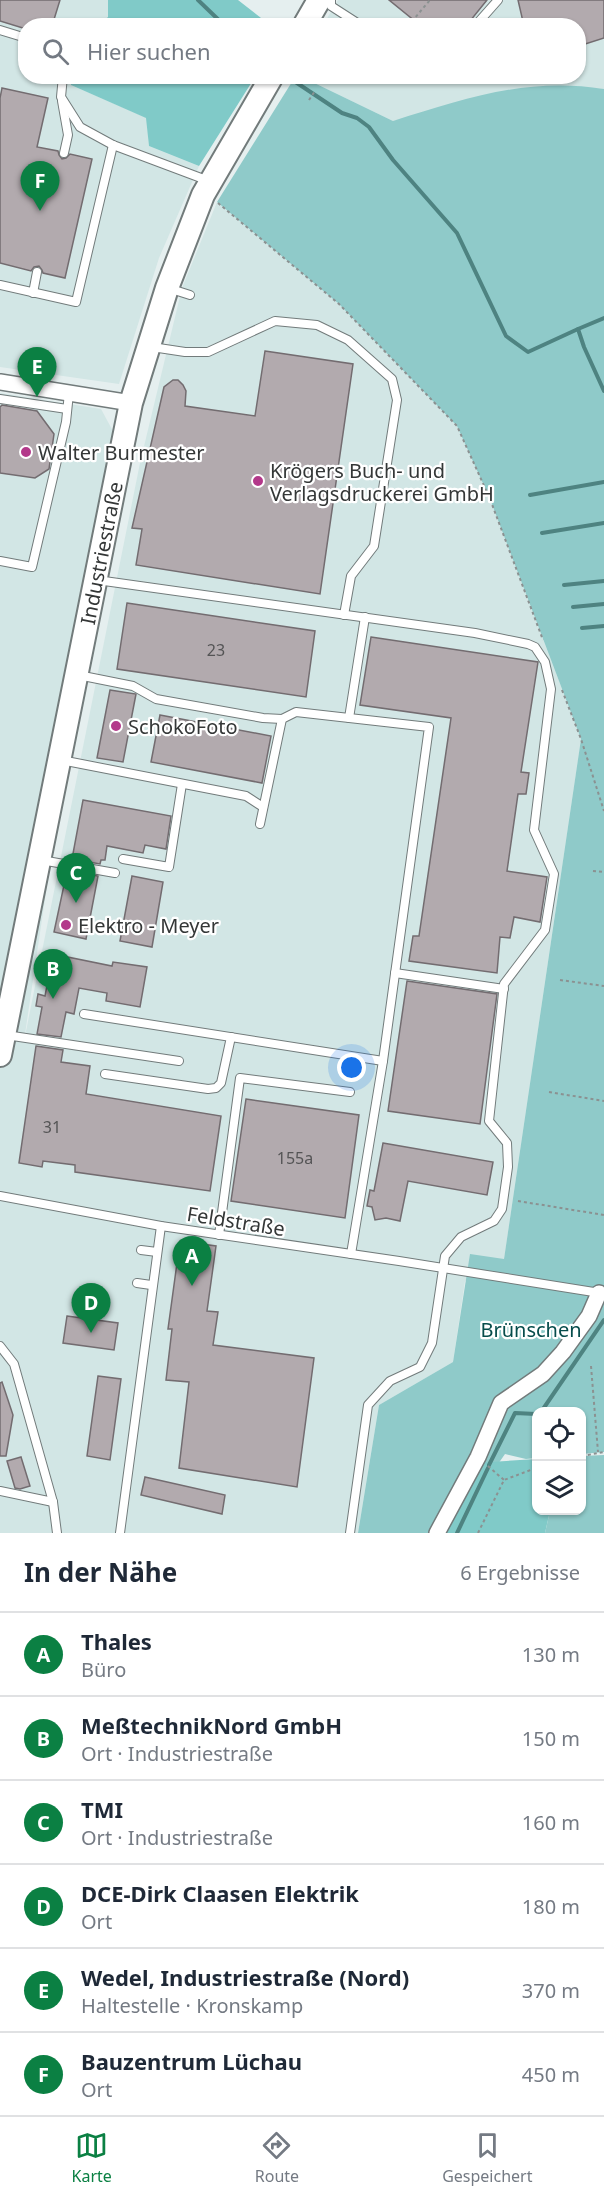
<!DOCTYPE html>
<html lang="de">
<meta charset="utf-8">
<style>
body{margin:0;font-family:"Noto Sans",sans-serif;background:#f2f2f3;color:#1f2937}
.controls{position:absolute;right:18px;bottom:18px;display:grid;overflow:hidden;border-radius:12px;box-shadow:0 2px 4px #0004}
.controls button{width:54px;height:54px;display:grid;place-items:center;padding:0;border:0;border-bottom:2px solid #e0e1e3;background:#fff;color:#1f2937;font:30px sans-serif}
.you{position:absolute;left:352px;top:1068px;width:21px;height:21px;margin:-15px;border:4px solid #fff;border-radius:50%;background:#1a73e8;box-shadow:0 0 0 9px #1a73e833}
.badge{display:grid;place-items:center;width:39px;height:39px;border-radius:50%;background:#0b8043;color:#fff;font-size:20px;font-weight:700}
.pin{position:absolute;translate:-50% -50px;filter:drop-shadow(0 2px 3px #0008)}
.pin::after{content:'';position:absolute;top:32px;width:21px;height:18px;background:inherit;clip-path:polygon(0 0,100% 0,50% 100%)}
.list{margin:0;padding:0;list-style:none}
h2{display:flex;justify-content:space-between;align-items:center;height:78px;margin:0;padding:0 24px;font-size:26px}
h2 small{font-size:20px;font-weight:400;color:#747a83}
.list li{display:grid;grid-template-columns:39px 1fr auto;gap:18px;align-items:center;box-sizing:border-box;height:84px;padding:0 24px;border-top:2px solid #e0e1e3}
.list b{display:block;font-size:22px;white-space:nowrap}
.list p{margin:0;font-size:20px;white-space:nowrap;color:#747a83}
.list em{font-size:20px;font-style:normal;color:#747a83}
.icon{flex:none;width:33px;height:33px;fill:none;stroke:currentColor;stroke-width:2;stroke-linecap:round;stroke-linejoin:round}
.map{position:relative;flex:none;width:604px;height:1533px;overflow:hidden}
.search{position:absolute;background:#fff;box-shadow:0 2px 4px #0004;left:18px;right:18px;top:18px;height:66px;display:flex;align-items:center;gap:15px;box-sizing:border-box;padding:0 21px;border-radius:24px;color:#747a83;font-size:22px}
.sheet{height:582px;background:#fff}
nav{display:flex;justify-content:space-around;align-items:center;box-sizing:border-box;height:84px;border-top:2px solid #e0e1e3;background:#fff;font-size:16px;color:#747a83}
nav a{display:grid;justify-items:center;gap:3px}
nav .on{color:#0b8043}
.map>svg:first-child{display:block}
</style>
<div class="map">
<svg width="604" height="1533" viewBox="0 0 604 1533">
<rect width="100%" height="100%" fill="#e5efef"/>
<g fill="#d2e6e5">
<polygon points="0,0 108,0 108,17 98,25 26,26 26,76 71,77 71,85 147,118 149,146 199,166 159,258 119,384 0,367"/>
<polygon points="338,0 604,0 604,89 566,86 393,121 302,77 578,76 578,26 323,25"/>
<polygon points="217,202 339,304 457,426 490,499 581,739 504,1259 465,1281 453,1362 379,1405 358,1533 0,1533 0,393 101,409 114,433 24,1041 140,463 182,288"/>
</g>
<g fill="#8fcac9">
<path d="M295,77H302L393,121C466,98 527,77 604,89V1452L582,1454V1412H536V1458L526,1459L505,1454L450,1533H358L379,1405L453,1362L470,1254L504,1259L581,739L490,499L457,426L339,304L217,202Z"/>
<polygon points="604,1455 604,1533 545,1533 550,1511 582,1510 582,1456"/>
</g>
<g fill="#80cac8">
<polygon points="108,0 238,0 270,25 98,25 108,17"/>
<polygon points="71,77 71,76 255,77 199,166 149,146 146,118 71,85"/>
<polygon points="536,1459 536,1510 550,1511 545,1533 439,1533 475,1463"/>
</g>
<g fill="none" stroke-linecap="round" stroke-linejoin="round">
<g stroke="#4e8381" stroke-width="4">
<polyline points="198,0 225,26"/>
<polyline points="291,79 342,113 357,118 369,127 393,160 457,233 506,336 528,352 578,329 584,347 604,391"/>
<polyline points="578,329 604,318"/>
<polyline points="530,495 604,482"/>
<polyline points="542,533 604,523"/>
<polyline points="564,585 604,581"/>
<polyline points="573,607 604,604"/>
<polyline points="582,628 604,626"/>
<polyline points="541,1412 604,1320"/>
<polyline points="489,1465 515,1413 536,1414"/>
<polyline points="457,1533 488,1468"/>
</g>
</g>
<g fill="#b2aaae" stroke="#736c70" stroke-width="1.5">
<polygon points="0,0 60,0 52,26 26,26 26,29 0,21"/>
<polygon points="389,0 487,0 466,26 421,26"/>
<polygon points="518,0 604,0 604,38 579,46 579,26 524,26"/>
<polygon points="2,88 48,98 37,147 58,151 59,155 62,159 66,158 70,154 92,159 65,278 43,273 42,270 39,266 34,267 31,271 0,263 0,98"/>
<polygon points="265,351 353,364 320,594 136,565 142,529 132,528 164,387 173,380 178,380 183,385 186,391 185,406 255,416"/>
<polygon points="2,405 37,411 54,434 49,469 35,478 0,473 0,407"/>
<polygon points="127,603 315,631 306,697 117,669"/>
<polygon points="371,637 538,662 521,772 529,773 526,794 518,794 507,871 547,877 540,922 514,917 510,938 500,937 497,973 409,961 413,936 419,936 451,718 360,705"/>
<polygon points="110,690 136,694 123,762 97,758"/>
<polygon points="160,715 271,736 262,783 151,762"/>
<polygon points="83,800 171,816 166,849 145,845 143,853 107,846 105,860 101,860 100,864 72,859"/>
<polygon points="67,871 98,876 86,939 54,932"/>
<polygon points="132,876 163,882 152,947 120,941"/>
<polygon points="53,954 112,966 113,962 147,967 140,1007 106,1001 107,993 79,988 74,1014 66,1012 61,1037 37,1034 42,1007 36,1006 38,994 45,996"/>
<polygon points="407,981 497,994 480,1124 388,1111"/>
<polygon points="36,1046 63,1050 61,1062 90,1066 86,1094 221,1116 210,1191 75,1172 75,1165 43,1161 42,1167 19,1163"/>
<polygon points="246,1099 359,1115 345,1218 231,1201"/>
<polygon points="383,1143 493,1162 487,1195 408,1181 400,1221 386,1218 375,1220 372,1207 367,1206 370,1190 374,1191"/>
<polygon points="180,1241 216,1246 207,1311 218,1312 213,1345 314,1358 297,1487 179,1468 189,1382 166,1380 172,1329 168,1329"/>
<polygon points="67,1316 118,1323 114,1350 63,1343"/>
<polygon points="98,1376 121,1379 110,1460 87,1456"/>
<polygon points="2,1382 13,1415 6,1456 0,1456 0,1383"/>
<polygon points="21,1457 30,1486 20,1489 15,1488 7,1461"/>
<polygon points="145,1477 225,1495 222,1514 141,1495"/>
</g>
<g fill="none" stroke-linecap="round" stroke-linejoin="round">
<defs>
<g id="lane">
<polyline points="331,0 331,6 362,26"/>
<polyline points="475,26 498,0"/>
<polyline points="0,30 26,38"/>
<polyline points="63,76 61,97 80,127 113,145 209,181"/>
<polyline points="62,101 68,135 64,153"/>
<polyline points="0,285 76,302 113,145"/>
<polyline points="168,288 190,295"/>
<polyline points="33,293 37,272"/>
<polyline points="152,347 185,352 208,352 275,321 317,325 348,340 392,379 397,400 374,546 351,576 344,615"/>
<polyline points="0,399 67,409"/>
<polyline points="0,561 32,567 66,422 69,393"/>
<polyline points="97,580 475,633 528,644 535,647 545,662 551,689 534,830 554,874 545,930 504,984 489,1121 507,1143 508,1167 502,1209 494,1221 461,1237 445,1256 432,1343 420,1367 390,1381 368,1405 350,1533"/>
<polyline points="78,675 133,686 156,699 263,718 282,719"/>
<polyline points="349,718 365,617"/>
<polyline points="61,760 246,796 263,807"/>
<polyline points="260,824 282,719 296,712 429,727 383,1061 351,1254"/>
<polyline points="123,859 169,867 182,784"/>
<polyline points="41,860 115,873"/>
<polyline points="395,973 504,989"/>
<polyline points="84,1014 383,1061"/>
<polyline points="6,1035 179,1061"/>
<polyline points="105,1074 208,1089 216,1088 221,1083 231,1037"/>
<polyline points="0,1196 161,1226 399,1261 600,1293"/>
<polyline points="219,1235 240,1078 350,1092"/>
<polyline points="141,1250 157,1252"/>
<polyline points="137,1283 151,1285"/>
<polyline points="0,1346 14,1364 53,1502 57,1533"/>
<polyline points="0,1491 53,1502"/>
<polyline points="120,1533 161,1226"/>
</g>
<g id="street">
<polyline points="0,382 131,403"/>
<polyline points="437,1533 478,1457 501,1403 543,1374 563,1352 589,1316 599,1293"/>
</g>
<g id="secondary">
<polyline points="304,26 319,0"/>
<path id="s1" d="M0,1055L131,403L167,288L203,195L272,76"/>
</g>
</defs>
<use href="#lane" stroke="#727b7b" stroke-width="10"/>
<use href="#street" stroke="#727b7b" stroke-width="18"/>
<use href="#secondary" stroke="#727b7b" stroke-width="26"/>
<g stroke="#8b9191" stroke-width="2" stroke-dasharray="3 3" stroke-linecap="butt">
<polyline points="408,26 430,0"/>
<polyline points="309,100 315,91"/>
<polyline points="218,203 339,304 457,426 490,499 543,640"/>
<polyline points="562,690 581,739 604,811"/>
<polyline points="593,871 604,872"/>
<polyline points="560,980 604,986"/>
<polyline points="549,1092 604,1101"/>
<polyline points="518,1201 604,1215"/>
<polyline points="591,1366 598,1452"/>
<polyline points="582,1456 604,1452"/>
<polyline points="488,1466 504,1480"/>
<polyline points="478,1533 504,1480 536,1468"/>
</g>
<use href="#lane" stroke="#fff" stroke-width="8"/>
<use href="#street" stroke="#fff" stroke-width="15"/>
<use href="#secondary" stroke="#fff" stroke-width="22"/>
</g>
<g fill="#b3388a" stroke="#fff" stroke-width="2">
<circle cx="26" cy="452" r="6"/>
<circle cx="258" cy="481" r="6"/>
<circle cx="116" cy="726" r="6"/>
<circle cx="66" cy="925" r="6"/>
</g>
<g text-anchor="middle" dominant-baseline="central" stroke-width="4.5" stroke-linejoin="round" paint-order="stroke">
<g font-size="16" fill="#545455">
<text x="216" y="650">23</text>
<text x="52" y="1127">31</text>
<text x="295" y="1158">155a</text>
</g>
<g font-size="20" fill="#343737" stroke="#fff" text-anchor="start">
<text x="38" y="452">Walter Burmester</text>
<text x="270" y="470">Krögers Buch- und<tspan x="270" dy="23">Verlagsdruckerei GmbH</tspan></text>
<text x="128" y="726">SchokoFoto</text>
<text x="78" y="925">Elektro - Meyer</text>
</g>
<g font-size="20" fill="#343737" stroke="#fff">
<text stroke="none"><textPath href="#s1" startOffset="512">Industriestraße</textPath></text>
<text transform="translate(236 1221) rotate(9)">Feldstraße</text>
</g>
<g font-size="20" fill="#064c4b" stroke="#fff">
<text x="531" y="1329">Brünschen</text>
</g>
</g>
</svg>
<div class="controls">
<button><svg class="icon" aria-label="locate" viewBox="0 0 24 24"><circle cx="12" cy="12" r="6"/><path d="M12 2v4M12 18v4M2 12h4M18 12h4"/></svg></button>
<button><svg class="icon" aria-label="layers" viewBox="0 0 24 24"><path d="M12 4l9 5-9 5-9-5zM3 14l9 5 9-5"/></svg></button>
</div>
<div class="you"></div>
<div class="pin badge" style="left:192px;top:1286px">A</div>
<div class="pin badge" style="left:53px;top:999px">B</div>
<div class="pin badge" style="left:76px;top:903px">C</div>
<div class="pin badge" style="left:91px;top:1333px">D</div>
<div class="pin badge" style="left:37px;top:397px">E</div>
<div class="pin badge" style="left:40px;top:211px">F</div>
<div class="search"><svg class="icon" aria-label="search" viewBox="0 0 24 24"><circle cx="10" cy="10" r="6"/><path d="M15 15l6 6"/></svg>Hier suchen</div>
</div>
<section class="sheet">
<h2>In der Nähe<small>6 Ergebnisse</small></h2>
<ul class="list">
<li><span class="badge">A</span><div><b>Thales</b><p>Büro</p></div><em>130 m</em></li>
<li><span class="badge">B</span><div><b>MeßtechnikNord GmbH</b><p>Ort · Industriestraße</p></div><em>150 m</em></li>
<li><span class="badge">C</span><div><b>TMI</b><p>Ort · Industriestraße</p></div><em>160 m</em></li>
<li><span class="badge">D</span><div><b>DCE-Dirk Claasen Elektrik</b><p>Ort</p></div><em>180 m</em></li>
<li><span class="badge">E</span><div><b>Wedel, Industriestraße (Nord)</b><p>Haltestelle · Kronskamp</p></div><em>370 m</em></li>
<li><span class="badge">F</span><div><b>Bauzentrum Lüchau</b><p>Ort</p></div><em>450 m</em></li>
</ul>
</section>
<nav>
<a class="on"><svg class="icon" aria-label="map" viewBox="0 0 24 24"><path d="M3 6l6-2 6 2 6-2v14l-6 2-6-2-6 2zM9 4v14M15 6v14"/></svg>Karte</a>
<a><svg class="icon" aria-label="directions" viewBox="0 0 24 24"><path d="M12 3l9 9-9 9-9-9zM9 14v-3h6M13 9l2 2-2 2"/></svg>Route</a>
<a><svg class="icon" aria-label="saved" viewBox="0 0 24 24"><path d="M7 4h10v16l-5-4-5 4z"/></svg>Gespeichert</a>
</nav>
